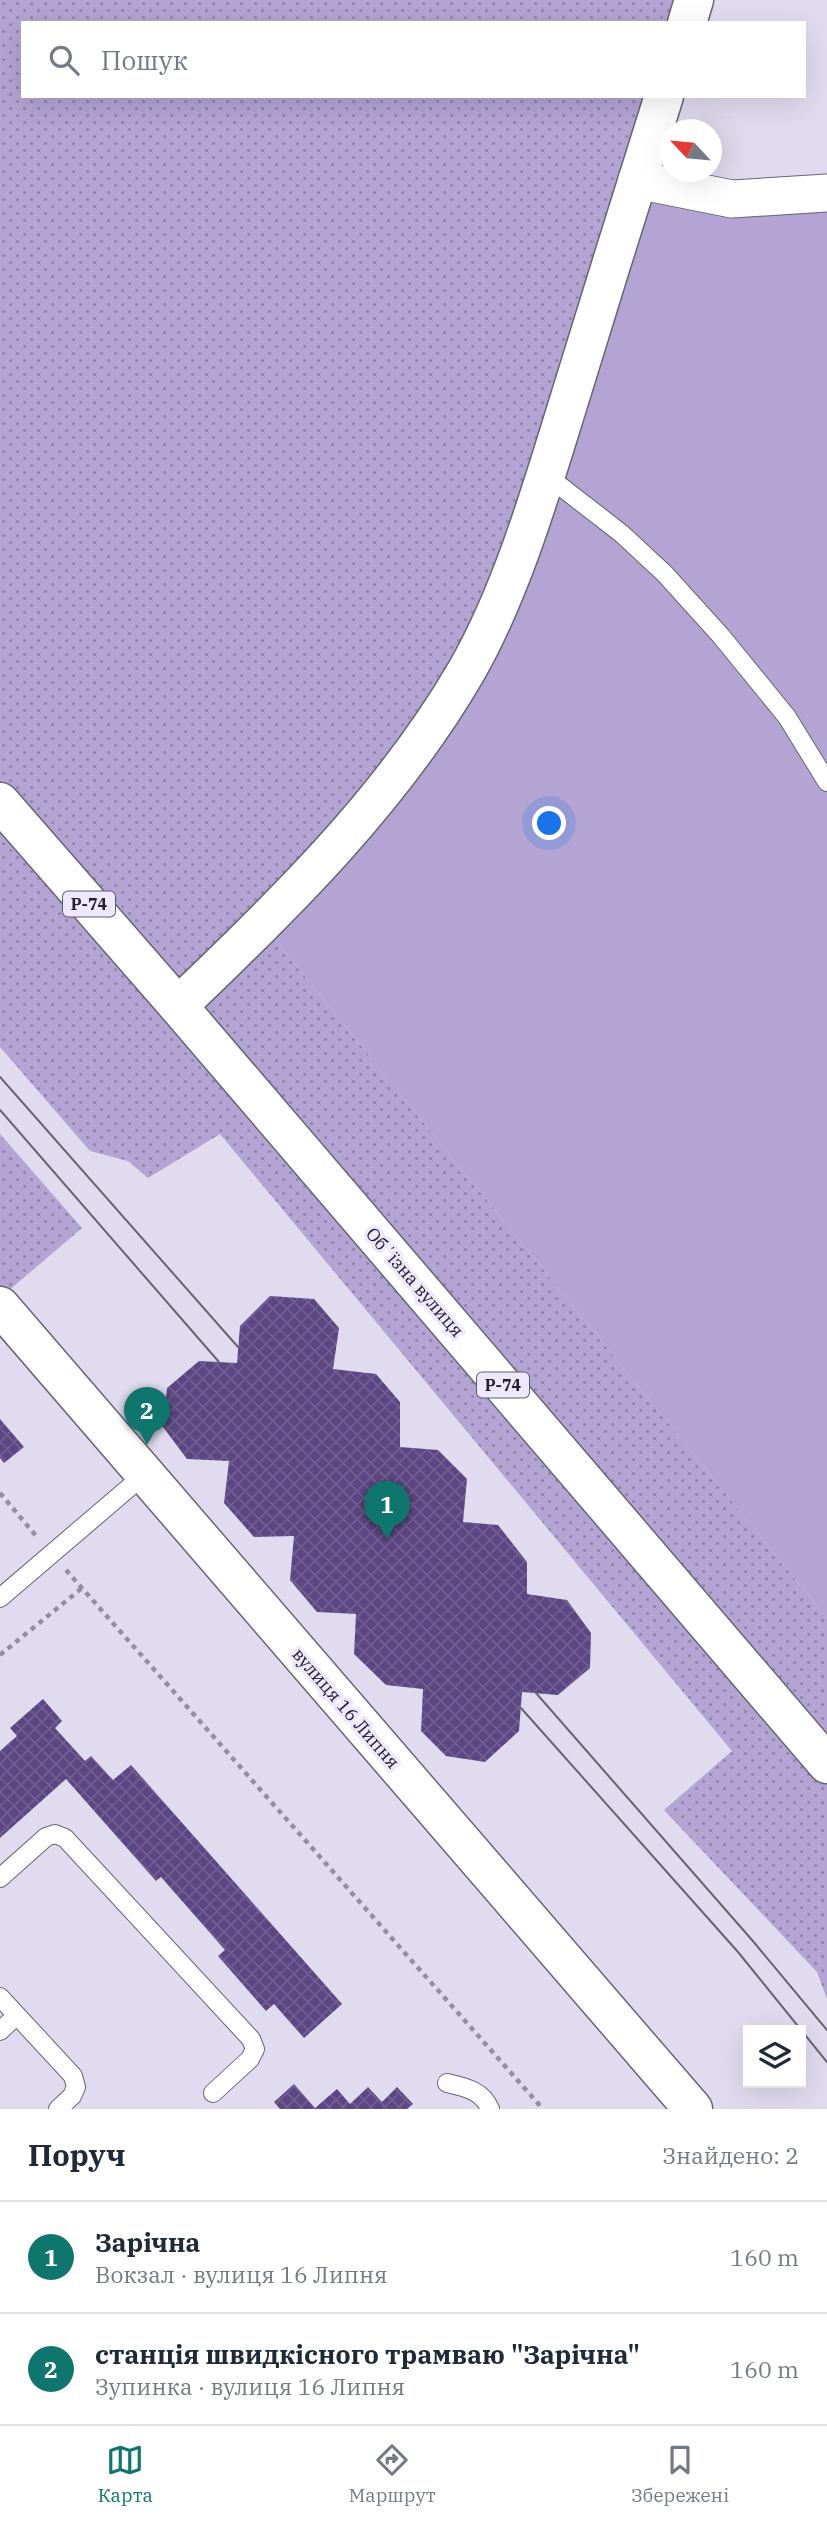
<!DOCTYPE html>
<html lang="uk">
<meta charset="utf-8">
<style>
body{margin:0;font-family:"IBM Plex Serif",serif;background:#f2f2f3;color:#1f2937}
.controls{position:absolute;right:21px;bottom:21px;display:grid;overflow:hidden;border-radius:0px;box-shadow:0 7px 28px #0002}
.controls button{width:63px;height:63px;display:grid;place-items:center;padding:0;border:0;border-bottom:2px solid #e0e1e3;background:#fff;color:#1f2937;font:35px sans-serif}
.compass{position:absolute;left:659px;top:119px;width:63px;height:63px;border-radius:50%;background:#fff;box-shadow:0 7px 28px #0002;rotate:296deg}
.you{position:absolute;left:550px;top:824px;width:24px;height:24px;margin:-18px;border:5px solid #fff;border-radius:50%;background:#1a73e8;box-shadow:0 0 0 10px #1a73e833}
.badge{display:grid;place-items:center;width:46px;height:46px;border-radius:50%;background:#0f766e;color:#fff;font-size:23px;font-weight:700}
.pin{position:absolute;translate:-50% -58px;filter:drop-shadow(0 2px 4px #0008)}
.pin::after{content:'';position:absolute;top:37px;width:24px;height:21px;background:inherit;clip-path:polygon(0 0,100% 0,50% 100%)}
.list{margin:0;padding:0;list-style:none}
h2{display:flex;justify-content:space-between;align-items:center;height:91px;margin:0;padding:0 28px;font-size:30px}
h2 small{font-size:23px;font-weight:400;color:#747a83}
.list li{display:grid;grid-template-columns:46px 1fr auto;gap:21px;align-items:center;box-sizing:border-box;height:112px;padding:0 28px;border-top:2px solid #e0e1e3}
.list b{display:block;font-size:26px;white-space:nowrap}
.list p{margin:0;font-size:23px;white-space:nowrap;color:#747a83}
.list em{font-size:23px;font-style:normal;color:#747a83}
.icon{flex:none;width:38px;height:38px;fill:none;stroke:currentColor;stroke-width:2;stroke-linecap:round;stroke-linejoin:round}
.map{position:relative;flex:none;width:827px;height:2109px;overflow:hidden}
.search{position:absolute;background:#fff;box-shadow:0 7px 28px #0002;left:21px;right:21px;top:21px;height:77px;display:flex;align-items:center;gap:18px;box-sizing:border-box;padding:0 24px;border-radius:0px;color:#747a83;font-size:26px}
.sheet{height:315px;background:#fff}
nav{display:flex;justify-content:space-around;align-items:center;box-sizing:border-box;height:98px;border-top:2px solid #e0e1e3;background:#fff;font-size:19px;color:#747a83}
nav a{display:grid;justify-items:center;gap:4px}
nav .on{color:#0f766e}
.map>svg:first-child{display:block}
</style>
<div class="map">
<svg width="827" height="2109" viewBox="0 0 827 2109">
<defs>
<pattern id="grass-dots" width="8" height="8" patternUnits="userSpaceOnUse" patternTransform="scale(1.75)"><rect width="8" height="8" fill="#b3a4d3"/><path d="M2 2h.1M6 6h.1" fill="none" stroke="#9185ab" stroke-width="1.8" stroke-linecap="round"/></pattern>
<pattern id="building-cross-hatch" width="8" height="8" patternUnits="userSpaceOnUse" patternTransform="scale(1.75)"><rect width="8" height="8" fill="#5d4684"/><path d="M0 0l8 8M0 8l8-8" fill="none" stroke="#705e90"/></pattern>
</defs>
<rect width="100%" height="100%" fill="#e1dbef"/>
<g fill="url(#grass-dots)">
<polygon points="0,0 694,0 687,23 23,23 23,96 664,96 467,669 263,925 827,1618 827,1999 817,1972 664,1810 732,1751 220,1134 148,1178 128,1161 90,1151 0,1047"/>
<polygon points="0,1134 82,1228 0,1298"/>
</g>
<polygon fill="#b3a4d3" points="637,180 827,193 827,1618 263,925 467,669"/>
<g fill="url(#building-cross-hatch)">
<polygon points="270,1296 314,1299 339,1328 333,1369 376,1374 400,1402 400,1447 438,1450 467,1479 463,1522 498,1525 527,1562 527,1594 567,1600 591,1633 590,1668 558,1695 522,1692 519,1731 485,1762 446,1756 421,1731 423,1689 386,1685 354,1654 356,1614 317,1612 290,1580 294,1536 254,1537 224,1503 229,1461 187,1459 163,1427 167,1388 199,1361 237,1363 240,1326"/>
<polygon points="0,1419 24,1447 4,1463 0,1458"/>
<polygon points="43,1699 62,1721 55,1728 85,1761 91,1756 113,1780 131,1765 342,2004 304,2038 274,2004 266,2011 218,1956 225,1950 161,1877 156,1881 66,1779 0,1838 0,1751 17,1736 10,1728"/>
<polygon points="294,2084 315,2108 337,2089 350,2104 368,2087 382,2102 397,2087 413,2104 407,2109 280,2109 274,2102"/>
</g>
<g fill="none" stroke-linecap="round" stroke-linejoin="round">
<defs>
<g id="lane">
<polyline points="546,475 622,534 665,574 721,636 787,717 827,782"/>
<polyline points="0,1598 145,1474"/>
<polyline points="0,1878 46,1837 55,1834 65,1838 251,2039 255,2049 250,2059 213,2093"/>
<polyline points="0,1997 73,2076 76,2087 72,2096 58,2109"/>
<polyline points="0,2031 16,2016"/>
<path d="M447,2083C464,2087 482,2090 490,2109"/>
</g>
<polyline id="street" points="637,180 732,199 827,193"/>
<g id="secondary">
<polyline points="687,23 694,0"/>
<path d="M178,1006C285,904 393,798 467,670C512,591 541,491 568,404C600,301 631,199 664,96"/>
<polyline points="0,1306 693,2109"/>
</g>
<polyline id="primary" points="0,802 178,1006 827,1764"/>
</defs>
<use href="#lane" stroke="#696375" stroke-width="20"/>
<use href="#street" stroke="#696375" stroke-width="39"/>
<use href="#secondary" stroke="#696375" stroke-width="41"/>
<use href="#primary" stroke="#696375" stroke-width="41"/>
<g stroke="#938f9e" stroke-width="4.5" stroke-dasharray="5 5" stroke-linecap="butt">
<polyline points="0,1493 37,1537"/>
<polyline points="66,1570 543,2109"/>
<polyline points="0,1655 82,1588"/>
</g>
<use href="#lane" stroke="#fff" stroke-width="18"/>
<use href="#street" stroke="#fff" stroke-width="37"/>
<use href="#secondary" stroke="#fff" stroke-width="38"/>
<use href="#primary" stroke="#fff" stroke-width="38"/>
<g stroke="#676470" stroke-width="2">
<polyline points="0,1077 238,1347"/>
<polyline points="0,1110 219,1362"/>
<polyline points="536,1693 752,1940 827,2030"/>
<polyline points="521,1708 738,1952 827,2062"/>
</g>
</g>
<g text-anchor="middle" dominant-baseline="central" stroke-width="7" stroke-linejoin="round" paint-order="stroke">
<g fill="#eee8fd" stroke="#5f5c68" stroke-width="2">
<rect x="63" y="891.5" width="52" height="25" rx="5"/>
<rect x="477" y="1372.5" width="52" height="25" rx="5"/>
</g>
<g font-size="16" font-weight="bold" fill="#222028">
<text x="89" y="904">Р-74</text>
<text x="503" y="1385">Р-74</text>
</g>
<g font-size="18" fill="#222028" stroke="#eee8fd">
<text transform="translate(415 1282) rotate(49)">Обʼїзна вулиця</text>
<text transform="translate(346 1708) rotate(49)">вулиця 16 Липня</text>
</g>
</g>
</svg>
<div class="controls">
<button><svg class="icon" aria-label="layers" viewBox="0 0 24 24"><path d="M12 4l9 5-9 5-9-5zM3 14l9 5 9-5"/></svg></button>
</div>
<svg class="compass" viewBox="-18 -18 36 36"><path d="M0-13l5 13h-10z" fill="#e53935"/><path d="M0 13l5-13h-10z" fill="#747a83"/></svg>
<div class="you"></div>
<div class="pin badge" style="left:387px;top:1539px">1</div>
<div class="pin badge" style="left:147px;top:1445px">2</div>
<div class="search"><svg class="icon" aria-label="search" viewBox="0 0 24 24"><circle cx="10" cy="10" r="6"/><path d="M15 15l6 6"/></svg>Пошук</div>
</div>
<section class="sheet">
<h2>Поруч<small>Знайдено: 2</small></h2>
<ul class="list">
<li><span class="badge">1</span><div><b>Зарічна</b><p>Вокзал · вулиця 16 Липня</p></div><em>160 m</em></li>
<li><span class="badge">2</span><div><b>станція швидкісного трамваю &quot;Зарічна&quot;</b><p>Зупинка · вулиця 16 Липня</p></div><em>160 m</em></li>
</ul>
</section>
<nav>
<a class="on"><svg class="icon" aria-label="map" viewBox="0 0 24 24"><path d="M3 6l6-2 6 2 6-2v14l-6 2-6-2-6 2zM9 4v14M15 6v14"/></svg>Карта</a>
<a><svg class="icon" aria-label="directions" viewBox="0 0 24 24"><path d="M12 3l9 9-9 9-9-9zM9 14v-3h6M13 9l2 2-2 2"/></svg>Маршрут</a>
<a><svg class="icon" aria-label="saved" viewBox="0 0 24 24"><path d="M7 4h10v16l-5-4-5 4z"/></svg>Збережені</a>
</nav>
